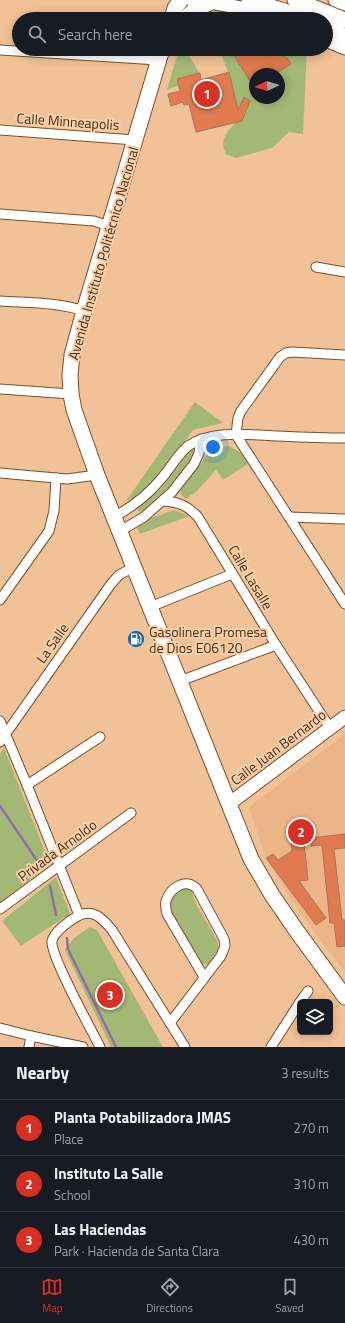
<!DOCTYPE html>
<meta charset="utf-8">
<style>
body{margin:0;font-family:"Titillium Web",sans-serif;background:#20242c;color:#f1f3f6}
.controls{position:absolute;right:12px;bottom:12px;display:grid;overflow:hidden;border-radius:6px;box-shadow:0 2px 10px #0003}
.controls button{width:36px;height:36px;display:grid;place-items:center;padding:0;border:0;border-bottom:1px solid #363941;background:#171b24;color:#f1f3f6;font:20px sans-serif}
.compass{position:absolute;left:249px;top:68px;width:36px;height:36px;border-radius:50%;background:#171b24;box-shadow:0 2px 10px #0003;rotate:266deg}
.you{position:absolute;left:213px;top:447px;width:14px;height:14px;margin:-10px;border:3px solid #fff;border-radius:50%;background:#1a73e8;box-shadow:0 0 0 6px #1a73e833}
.badge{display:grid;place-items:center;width:26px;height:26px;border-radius:50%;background:#d93025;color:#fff;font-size:13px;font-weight:700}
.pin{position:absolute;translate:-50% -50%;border:2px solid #fff;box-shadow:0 1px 4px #0006}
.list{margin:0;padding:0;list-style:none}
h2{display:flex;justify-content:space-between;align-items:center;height:52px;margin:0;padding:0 16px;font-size:17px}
h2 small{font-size:13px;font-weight:400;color:#9ea1a6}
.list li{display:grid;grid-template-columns:26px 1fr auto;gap:12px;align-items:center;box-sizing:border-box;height:56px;padding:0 16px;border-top:1px solid #363941}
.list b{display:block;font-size:15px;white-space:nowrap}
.list p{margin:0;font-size:13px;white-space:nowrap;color:#9ea1a6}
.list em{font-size:13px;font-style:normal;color:#9ea1a6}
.icon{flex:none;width:22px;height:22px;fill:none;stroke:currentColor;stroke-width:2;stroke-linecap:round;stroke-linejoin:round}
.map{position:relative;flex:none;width:345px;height:1047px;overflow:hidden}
.search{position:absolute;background:#171b24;box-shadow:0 2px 10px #0003;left:12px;right:12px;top:12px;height:44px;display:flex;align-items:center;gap:10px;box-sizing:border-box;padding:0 14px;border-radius:22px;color:#9ea1a6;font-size:15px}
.sheet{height:220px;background:#171b24}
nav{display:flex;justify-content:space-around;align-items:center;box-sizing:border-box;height:56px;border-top:1px solid #363941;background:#171b24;font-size:11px;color:#9ea1a6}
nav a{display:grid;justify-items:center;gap:2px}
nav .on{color:#d93025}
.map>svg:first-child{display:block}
</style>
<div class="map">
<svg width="345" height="1047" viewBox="0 0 345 1047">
<rect width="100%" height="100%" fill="#f1c197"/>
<polygon fill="#ebb586" points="345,734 345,972 314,932 290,897 266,858 249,807"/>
<g fill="#a4b876" fill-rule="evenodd">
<polygon points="226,9 256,19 195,19 206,12"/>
<polygon points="179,49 185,49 201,76 167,90"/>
<path d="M219,49H307L303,134L289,132L272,148L236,158L226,154C218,139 229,130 239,119L230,77ZM255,74H279V98H255Z"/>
<polygon points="195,402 223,423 193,430 147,493 126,501"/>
<polygon points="191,446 195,449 193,458 180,477 160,502 145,512 138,511 138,506 162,488 174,467"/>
<polygon points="229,446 240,452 249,463 223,480 216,470 197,491 186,499 181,495 180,489 210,451 219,447"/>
<polygon points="174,510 189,516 140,534 136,525 143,521"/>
<polygon points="4,748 50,864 0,903 0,754"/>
<polygon points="56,877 70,914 37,935 21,946 2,921"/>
<polygon points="186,887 191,890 196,904 217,940 219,949 209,964 199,965 168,911 169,901 173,895"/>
<polygon points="90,927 97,930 163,1047 111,1047 65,950 74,938"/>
</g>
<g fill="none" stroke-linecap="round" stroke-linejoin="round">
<g stroke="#916fac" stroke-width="2.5">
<polyline points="0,806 40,865"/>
<polyline points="50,886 56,915"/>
<polyline points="67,938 68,949 116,1047"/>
</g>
</g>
<g fill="#e17a4e" stroke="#ac745e">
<polygon points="230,49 281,49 291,64 275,74 255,74 255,89"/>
<polygon points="229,72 238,110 244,97 250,101 242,121 196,132 189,104 184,105 183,102 171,106 168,94 180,91 177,79 200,73 201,80"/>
<polygon points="345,834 345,848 334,849 342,920 345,920 345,946 337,947 334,923 330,923 322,845 311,846 310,838"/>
<polygon points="304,842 308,880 299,881 326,918 316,925 266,858 273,854 278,860 292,851 291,843"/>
</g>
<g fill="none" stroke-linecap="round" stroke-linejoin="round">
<defs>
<g id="street">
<polyline points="0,50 158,60"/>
<polyline points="0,130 135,140"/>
<polyline points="0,214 94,221 109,226"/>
<polyline points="316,267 345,272"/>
<path d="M0,301C28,303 57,302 84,311"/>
<polyline points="0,389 71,394"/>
<polyline points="236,435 345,604"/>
<polyline points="236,435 238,418 241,411 280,357 286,353 292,352 345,355"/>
<polyline points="0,473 67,479 97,475"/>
<path d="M164,501C179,502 188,506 198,517L276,645L330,728"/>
<path d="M114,517C132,507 148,495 161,479C171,468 177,455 188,446C212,429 251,435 278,436C300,437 323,438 345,438"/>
<polyline points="289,517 345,519"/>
<polyline points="120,531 144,517 172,492 194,464 199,453 201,439"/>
<polyline points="0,600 49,531 54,511 56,478"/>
<polyline points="150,607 232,574"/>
<polyline points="180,681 276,645"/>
<polyline points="0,721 27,785 79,915"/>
<polyline points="0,742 111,584 119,575 134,567"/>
<polyline points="27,785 100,737"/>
<polyline points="0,909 131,813"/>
<polyline points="300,1002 308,991"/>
<path d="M170,1023L221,956L225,946L224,939L197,889C186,877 170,888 166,901C165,905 166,910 167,914L204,977"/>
<polyline points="0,1028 31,1036 83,1047"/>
<polyline points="29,1047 31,1036"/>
<path d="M100,1047C91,1029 50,955 52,941C54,932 70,920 78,916C93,908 103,919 112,930L185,1047"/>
<polyline points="271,1047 300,1002"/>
</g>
<g id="secondary">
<path d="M192,0C221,3 248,8 275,19"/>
<polyline points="335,0 345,4"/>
<polyline points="326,40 345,48"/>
<polyline points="230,803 345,717"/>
</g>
<g id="primary">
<polyline points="249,0 284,11 304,19"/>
<polyline points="295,0 345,20"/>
<polyline points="172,19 175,8 181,0"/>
<polyline points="184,19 193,11 211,2"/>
<polyline points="326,28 345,36"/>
<polyline points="162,49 84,311 72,355 70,375 71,394 74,410 97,475 251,859 272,895 296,930 345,997"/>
</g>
</defs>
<use href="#street" stroke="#7a5029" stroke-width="11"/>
<use href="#secondary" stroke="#7a5029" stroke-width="15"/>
<use href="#primary" stroke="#7a5029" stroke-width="17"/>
<use href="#street" stroke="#fff" stroke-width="9"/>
<use href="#secondary" stroke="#fff" stroke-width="13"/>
<use href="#primary" stroke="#fff" stroke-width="15"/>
</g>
<defs>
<symbol id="fuel-disc" viewBox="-11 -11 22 22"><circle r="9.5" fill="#1d6a9d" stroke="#fecea4"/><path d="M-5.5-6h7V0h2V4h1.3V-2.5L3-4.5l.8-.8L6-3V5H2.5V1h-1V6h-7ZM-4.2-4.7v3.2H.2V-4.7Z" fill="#fff"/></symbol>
</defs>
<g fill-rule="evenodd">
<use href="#fuel-disc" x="126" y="629" width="20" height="20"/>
</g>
<g text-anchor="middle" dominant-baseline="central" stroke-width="4" stroke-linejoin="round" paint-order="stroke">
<g font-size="14" fill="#43301f" stroke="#fecea4">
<text transform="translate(68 121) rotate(4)">Calle Minneapolis</text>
<text transform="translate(103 253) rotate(-74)">Avenida Instituto Politécnico Nacional</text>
<text transform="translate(251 577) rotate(59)">Calle Lasalle</text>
<text transform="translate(52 643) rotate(-55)">La Salle</text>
<text transform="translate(278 747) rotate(-37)">Calle Juan Bernardo</text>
<text transform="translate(57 850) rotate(-36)">Privada Arnoldo</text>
</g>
<g font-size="14" fill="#43301f" stroke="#fecea4" text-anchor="start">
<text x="149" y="631">Gasolinera Promesa<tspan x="149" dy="16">de Dios E06120</tspan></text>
</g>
</g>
</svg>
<div class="controls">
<button><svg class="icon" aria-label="layers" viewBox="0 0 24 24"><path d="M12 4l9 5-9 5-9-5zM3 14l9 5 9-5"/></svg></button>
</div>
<svg class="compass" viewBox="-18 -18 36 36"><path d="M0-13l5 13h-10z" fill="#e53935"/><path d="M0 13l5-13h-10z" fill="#9ea1a6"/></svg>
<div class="you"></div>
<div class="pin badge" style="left:207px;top:94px">1</div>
<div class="pin badge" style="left:301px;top:832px">2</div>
<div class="pin badge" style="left:110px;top:995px">3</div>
<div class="search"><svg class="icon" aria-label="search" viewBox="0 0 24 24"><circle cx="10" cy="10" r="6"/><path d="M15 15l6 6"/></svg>Search here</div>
</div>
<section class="sheet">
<h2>Nearby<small>3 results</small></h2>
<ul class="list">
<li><span class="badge">1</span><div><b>Planta Potabilizadora JMAS</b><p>Place</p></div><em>270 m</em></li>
<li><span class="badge">2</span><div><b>Instituto La Salle</b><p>School</p></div><em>310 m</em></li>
<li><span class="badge">3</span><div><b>Las Haciendas</b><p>Park · Hacienda de Santa Clara</p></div><em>430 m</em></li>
</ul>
</section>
<nav>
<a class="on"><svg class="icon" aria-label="map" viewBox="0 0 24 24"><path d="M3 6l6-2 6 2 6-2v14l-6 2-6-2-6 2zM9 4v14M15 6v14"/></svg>Map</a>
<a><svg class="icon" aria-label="directions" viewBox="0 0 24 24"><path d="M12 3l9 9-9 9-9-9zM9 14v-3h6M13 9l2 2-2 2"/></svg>Directions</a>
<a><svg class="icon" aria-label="saved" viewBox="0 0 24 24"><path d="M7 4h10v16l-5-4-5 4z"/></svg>Saved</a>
</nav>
